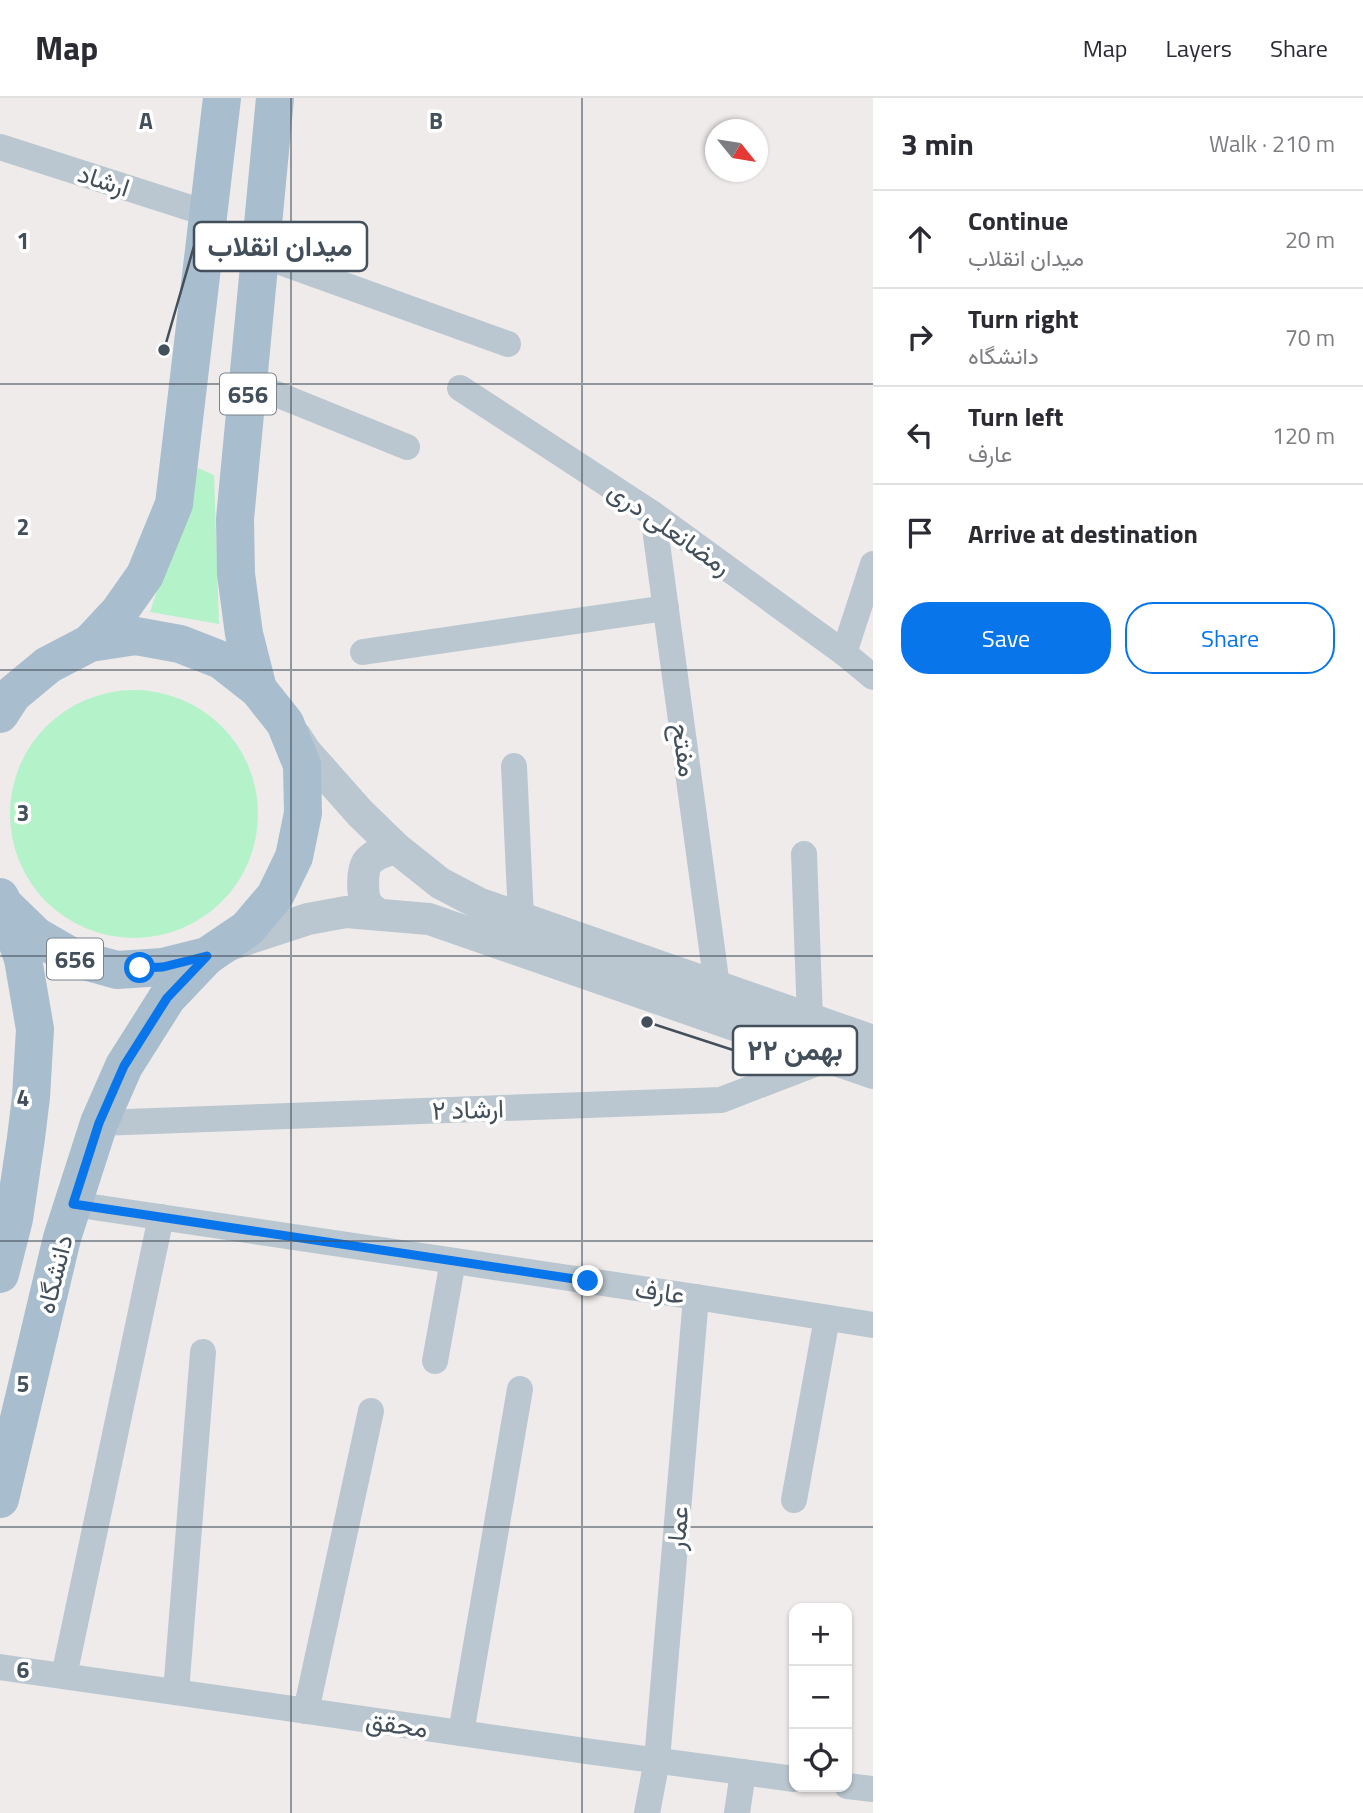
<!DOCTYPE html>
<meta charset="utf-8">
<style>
body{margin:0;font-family:"Titillium Web",Vazirmatn,sans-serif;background:#f7f7f7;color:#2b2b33}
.controls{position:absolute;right:21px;bottom:21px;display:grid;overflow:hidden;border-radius:14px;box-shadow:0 2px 5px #0004}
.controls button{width:63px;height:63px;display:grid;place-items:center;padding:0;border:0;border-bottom:2px solid #e1e1e2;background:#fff;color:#2b2b33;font:35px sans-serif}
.compass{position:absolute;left:705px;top:21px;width:63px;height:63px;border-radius:50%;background:#fff;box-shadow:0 2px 5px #0004;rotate:120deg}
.stop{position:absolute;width:21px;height:21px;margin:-16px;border:5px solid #0975eb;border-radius:50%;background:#fff}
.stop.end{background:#0975eb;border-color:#fff;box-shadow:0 2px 7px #0008}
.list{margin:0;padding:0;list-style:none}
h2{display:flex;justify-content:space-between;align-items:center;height:91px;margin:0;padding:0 28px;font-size:30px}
h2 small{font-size:23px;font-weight:400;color:#7c7c81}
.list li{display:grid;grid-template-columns:46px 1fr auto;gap:21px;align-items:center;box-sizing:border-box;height:98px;padding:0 28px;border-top:2px solid #e1e1e2}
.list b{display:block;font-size:26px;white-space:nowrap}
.list p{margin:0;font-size:23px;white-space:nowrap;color:#7c7c81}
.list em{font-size:23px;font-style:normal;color:#7c7c81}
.actions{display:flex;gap:14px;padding:21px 28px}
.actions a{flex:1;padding:16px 0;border:2px solid #0975eb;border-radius:28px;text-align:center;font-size:24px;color:#0975eb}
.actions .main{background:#0975eb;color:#fff}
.icon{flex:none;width:38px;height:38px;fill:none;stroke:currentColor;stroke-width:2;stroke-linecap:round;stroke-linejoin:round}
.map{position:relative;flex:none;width:873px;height:1715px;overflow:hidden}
header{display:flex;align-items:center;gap:42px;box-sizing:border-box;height:98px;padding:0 35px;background:#fff;border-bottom:2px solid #e1e1e2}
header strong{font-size:33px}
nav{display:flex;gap:38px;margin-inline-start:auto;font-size:24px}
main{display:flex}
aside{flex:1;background:#fff}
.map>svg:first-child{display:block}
</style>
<header>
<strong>Map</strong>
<nav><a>Map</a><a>Layers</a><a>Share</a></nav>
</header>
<main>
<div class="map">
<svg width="873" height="1715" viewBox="0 0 873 1715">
<rect width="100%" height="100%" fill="#efebeb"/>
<g fill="#b4f2c9">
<polygon points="198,370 214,377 219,526 150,514"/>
<circle cx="134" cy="716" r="124"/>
</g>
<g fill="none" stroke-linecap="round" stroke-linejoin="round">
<g stroke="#bbc7d0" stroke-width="26">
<polyline points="0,49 209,116"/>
<polyline points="261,157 508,246"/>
<polyline points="249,285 407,349"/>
<polyline points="460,290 653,416 844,555 873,579"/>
<polyline points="653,416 717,888"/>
<polyline points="363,554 666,510"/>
<polyline points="844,555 873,466"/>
<polyline points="514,668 521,820"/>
<polyline points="804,756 810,921"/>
<polyline points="99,1025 721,1002 830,960"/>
<polyline points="73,1106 696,1199 873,1227"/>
<polyline points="435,1263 453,1163"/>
<polyline points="794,1402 827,1220"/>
<polyline points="0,1569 593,1654 794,1681"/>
<polyline points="64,1578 161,1119"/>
<polyline points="176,1594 203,1254"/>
<polyline points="306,1613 371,1313"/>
<polyline points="461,1635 520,1291"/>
<polyline points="847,1688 873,1691"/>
<polyline points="647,1715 657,1662 696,1199"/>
<polyline points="737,1715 743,1674"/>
</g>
<g stroke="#bbc7d0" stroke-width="32">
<polyline points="296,639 305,653 360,715 396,750 440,785 478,805 873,943"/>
<path d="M377,816C373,812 368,809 366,804C362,796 362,773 367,765C373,756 386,753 396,750"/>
<polyline points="229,847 308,821 346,814 429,821 873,975"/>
</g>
<g stroke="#a8bdce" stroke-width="38">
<polyline points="90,545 119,514 145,477 174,406 222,0"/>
<polyline points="258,591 244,536 236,476 235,421 275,0"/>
<polyline points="0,616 13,596 48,567 90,545 136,538 180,546 221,562 258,591 285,625 302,667 303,715 294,759 275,798 247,831 207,858 163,869 117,872 74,860 36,838 4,807 0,799"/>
<polyline points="0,1176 14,1121 26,1040 31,999 35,931 23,861 6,812"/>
<polyline points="0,1401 62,1140 99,1025 124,968 167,900 207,858"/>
</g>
</g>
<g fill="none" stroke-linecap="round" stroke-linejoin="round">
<polyline stroke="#0975eb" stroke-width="9" points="140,870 163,869 207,858 167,900 124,968 99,1025 73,1106 588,1183"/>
</g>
<path fill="none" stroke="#43505b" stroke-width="2" stroke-opacity="0.55" d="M291,0V1715M582,0V1715M0,286H873M0,572H873M0,858H873M0,1143H873M0,1429H873"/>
<g text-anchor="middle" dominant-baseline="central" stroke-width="7" stroke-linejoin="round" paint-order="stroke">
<g fill="#fff" stroke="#7b848c" stroke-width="2">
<rect x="220" y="275.5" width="56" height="41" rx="5"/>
<rect x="47" y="840.5" width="56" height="41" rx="5"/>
</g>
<g font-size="24" font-weight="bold" fill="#43505b">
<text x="248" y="296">656</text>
<text x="75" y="861">656</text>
</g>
<g font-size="26" fill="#43505b" stroke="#fff">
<text transform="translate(104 82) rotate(18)">ارشاد</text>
<text transform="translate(670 430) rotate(35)">رمضانعلی دری</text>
<text transform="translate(685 652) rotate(82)">مفتح</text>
<text transform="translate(468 1011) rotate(-2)">ارشاد ۲</text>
<text transform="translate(54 1176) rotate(-76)">دانشگاه</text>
<text transform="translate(660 1193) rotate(8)">عارف</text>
<text transform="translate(677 1430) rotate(-85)">عمار</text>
<text transform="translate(397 1626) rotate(8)">محقق</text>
</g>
</g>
<g font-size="23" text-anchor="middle" font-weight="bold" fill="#43505b" stroke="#fff" stroke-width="7" stroke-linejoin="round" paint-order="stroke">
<text x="146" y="31">A</text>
<text x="436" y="31">B</text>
<text x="23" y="151">1</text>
<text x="23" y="437">2</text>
<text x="23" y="723">3</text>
<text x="23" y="1008">4</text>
<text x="23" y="1294">5</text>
<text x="23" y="1580">6</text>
</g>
<path fill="none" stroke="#43505b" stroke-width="2.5" d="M164 252L194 148M647 924L733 952"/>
<g fill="#43505b" stroke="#fff" stroke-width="2.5">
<circle cx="164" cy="252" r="7"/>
<circle cx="647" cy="924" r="7"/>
</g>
<g fill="#fff" stroke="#43505b" stroke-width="2.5">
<rect x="194" y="124" width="173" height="49" rx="7"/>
<rect x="733" y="928" width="124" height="49" rx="7"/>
</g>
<g font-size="28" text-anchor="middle" font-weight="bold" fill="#43505b">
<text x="280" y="158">میدان انقلاب</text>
<text x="795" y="962">۲۲ بهمن</text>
</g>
</svg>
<div class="controls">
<button>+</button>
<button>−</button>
<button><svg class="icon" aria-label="locate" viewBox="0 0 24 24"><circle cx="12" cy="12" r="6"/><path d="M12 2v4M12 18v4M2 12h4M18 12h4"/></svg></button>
</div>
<svg class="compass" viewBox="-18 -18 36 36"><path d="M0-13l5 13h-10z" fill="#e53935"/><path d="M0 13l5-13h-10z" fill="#7c7c81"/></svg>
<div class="stop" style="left:140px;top:870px"></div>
<div class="stop end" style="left:588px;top:1183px"></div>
</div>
<aside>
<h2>3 min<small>Walk · 210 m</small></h2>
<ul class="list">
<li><svg class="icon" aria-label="ahead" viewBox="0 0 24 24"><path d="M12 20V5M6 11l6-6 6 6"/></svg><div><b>Continue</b><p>میدان انقلاب</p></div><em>20 m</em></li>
<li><svg class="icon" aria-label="right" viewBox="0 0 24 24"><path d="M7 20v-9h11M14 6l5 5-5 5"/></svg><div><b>Turn right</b><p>دانشگاه</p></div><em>70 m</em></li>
<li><svg class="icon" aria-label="left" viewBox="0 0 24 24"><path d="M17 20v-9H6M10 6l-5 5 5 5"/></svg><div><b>Turn left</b><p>عارف</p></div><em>120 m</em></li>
<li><svg class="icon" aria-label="arrive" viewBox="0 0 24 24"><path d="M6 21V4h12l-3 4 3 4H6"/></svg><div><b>Arrive at destination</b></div></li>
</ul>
<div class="actions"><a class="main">Save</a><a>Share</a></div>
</aside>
</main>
